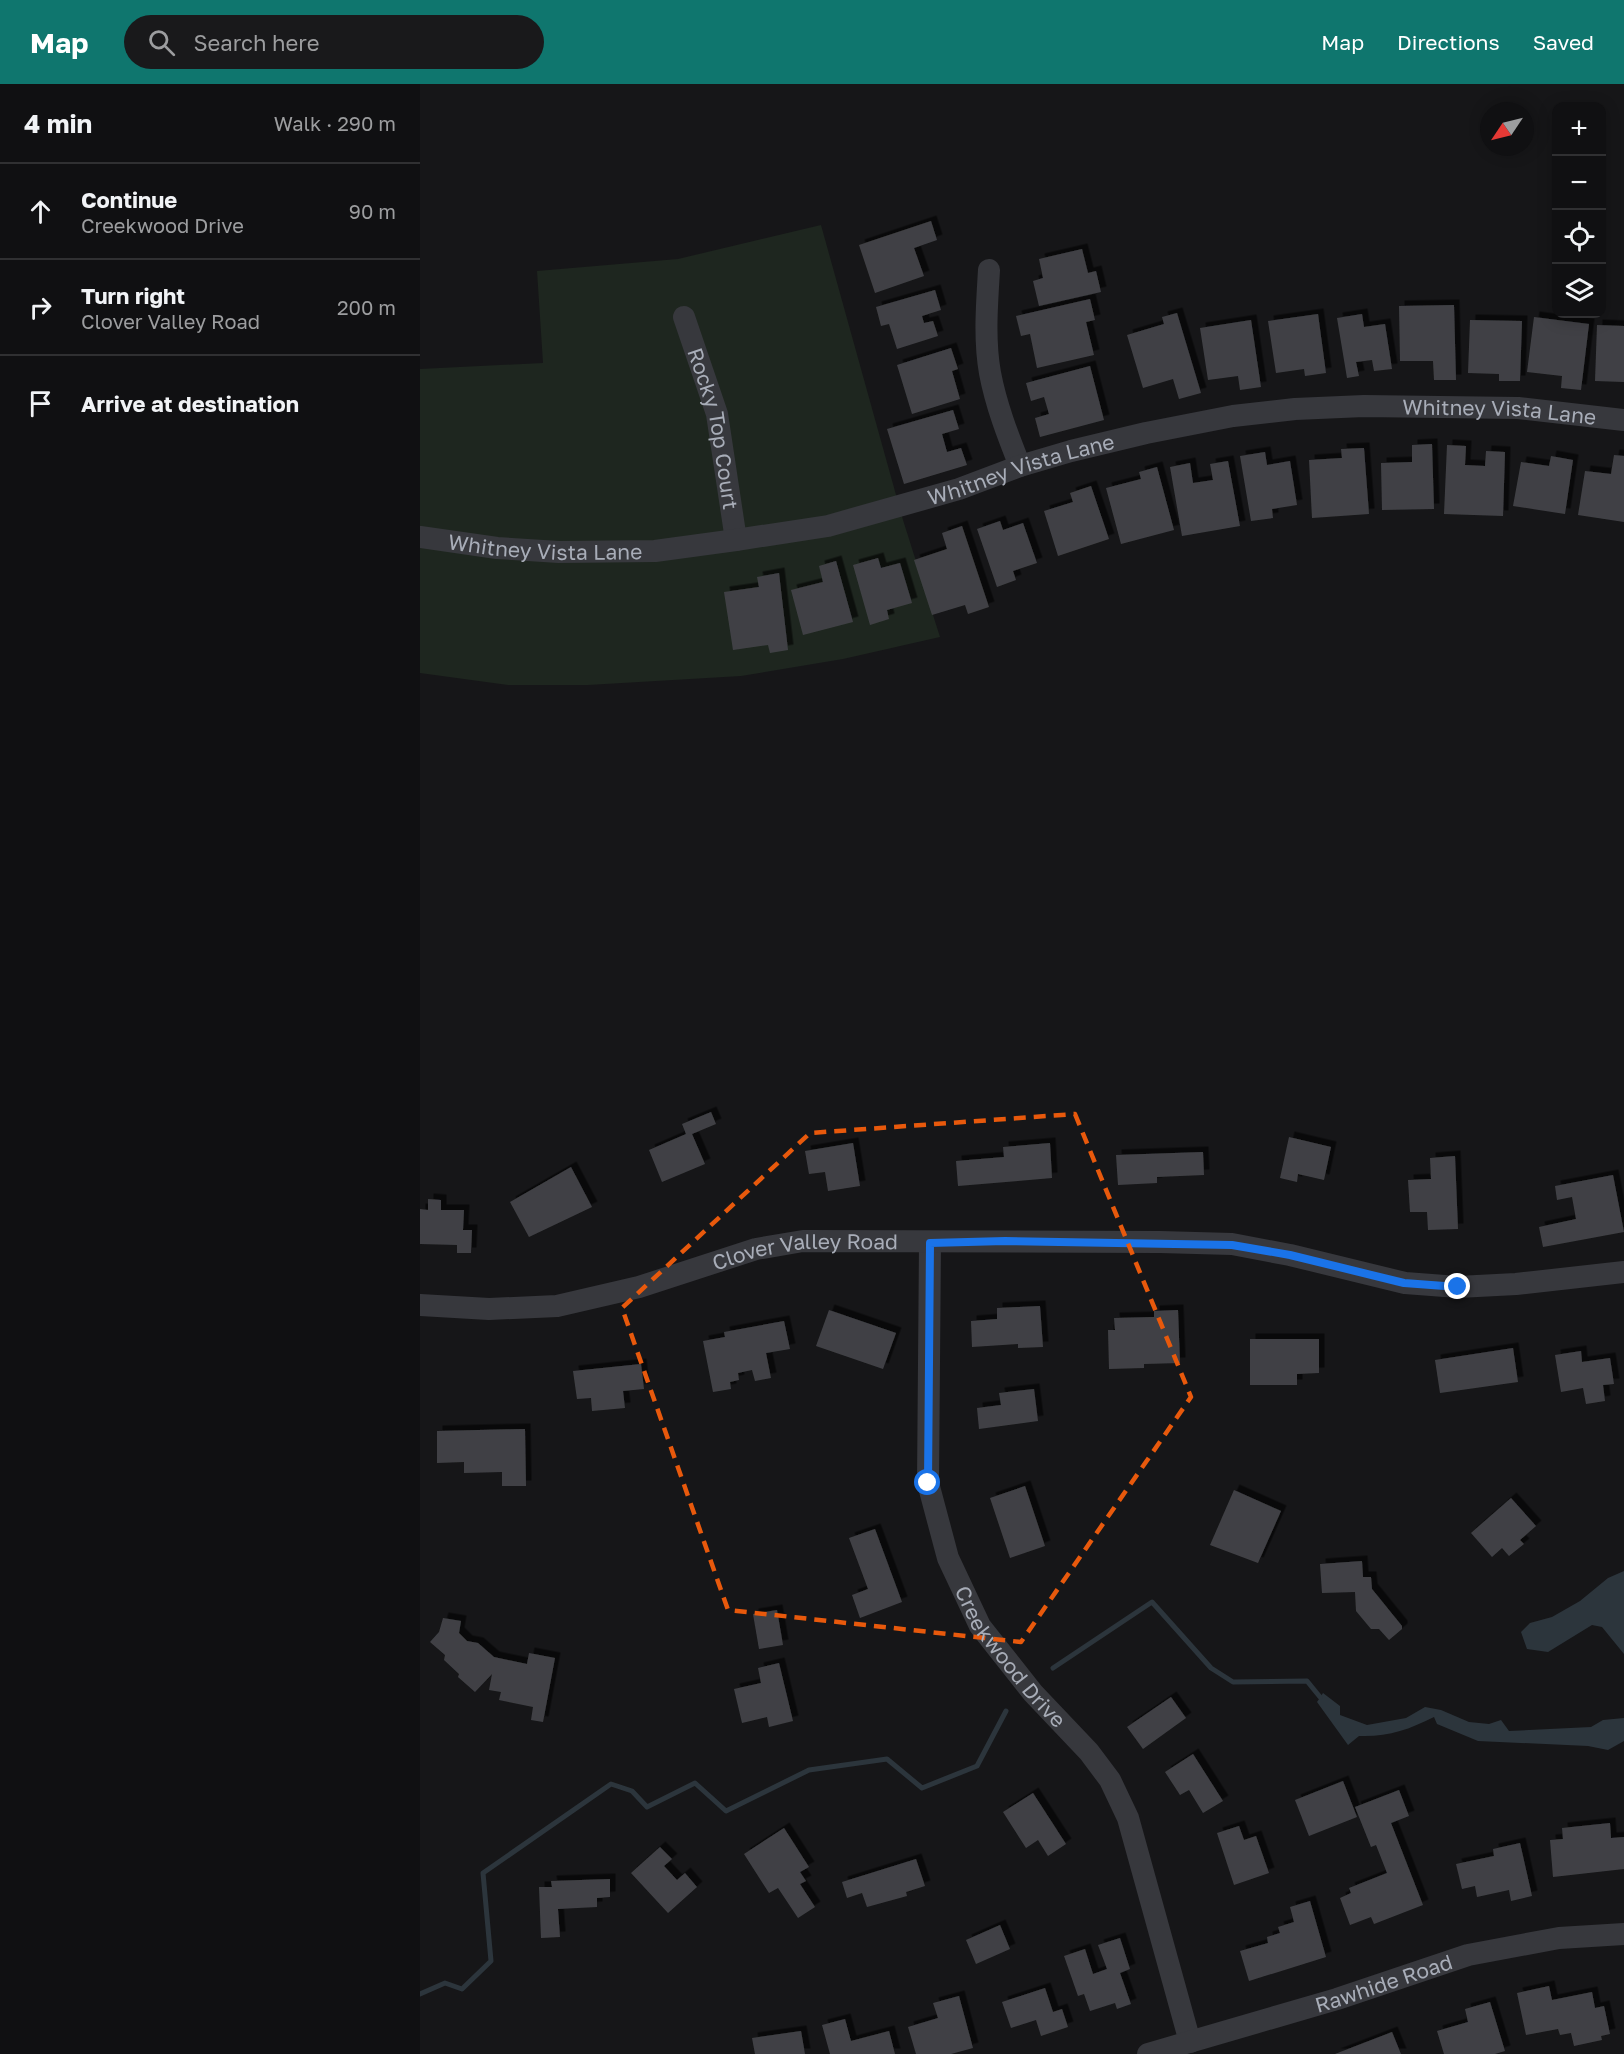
<!DOCTYPE html>
<meta charset="utf-8">
<style>
body{margin:0;font-family:"Golos Text",sans-serif;background:#19191b;color:#f1f3f6}
.controls{position:absolute;right:18px;top:18px;display:grid;overflow:hidden;border-radius:12px;box-shadow:0 3px 15px #0003}
.controls button{width:54px;height:54px;display:grid;place-items:center;padding:0;border:0;border-bottom:2px solid #303032;background:#101012;color:#f1f3f6;font:30px sans-serif}
.compass{position:absolute;left:1060px;top:18px;width:54px;height:54px;border-radius:50%;background:#101012;box-shadow:0 3px 15px #0003;rotate:235deg}
.stop{position:absolute;width:18px;height:18px;margin:-14px;border:4px solid #1a73e8;border-radius:50%;background:#fff}
.stop.end{background:#1a73e8;border-color:#fff;box-shadow:0 2px 6px #0008}
.list{margin:0;padding:0;list-style:none}
h2{display:flex;justify-content:space-between;align-items:center;height:78px;margin:0;padding:0 24px;font-size:26px}
h2 small{font-size:20px;font-weight:400;color:#9c9d9f}
.list li{display:grid;grid-template-columns:39px 1fr auto;gap:18px;align-items:center;box-sizing:border-box;height:96px;padding:0 24px;border-top:2px solid #303032}
.list b{display:block;font-size:22px;white-space:nowrap}
.list p{margin:0;font-size:20px;white-space:nowrap;color:#9c9d9f}
.list em{font-size:20px;font-style:normal;color:#9c9d9f}
.icon{flex:none;width:33px;height:33px;fill:none;stroke:currentColor;stroke-width:2;stroke-linecap:round;stroke-linejoin:round}
.map{position:relative;flex:none;width:1204px;height:1970px;overflow:hidden}
header{display:flex;align-items:center;gap:36px;box-sizing:border-box;height:84px;padding:0 30px;background:#0f766e;color:#fff}
header strong{font-size:28px}
nav{display:flex;gap:33px;margin-inline-start:auto;font-size:21px}
.search{width:420px;height:54px;background:#19191b;display:flex;align-items:center;gap:15px;box-sizing:border-box;padding:0 21px;border-radius:33px;color:#9c9d9f;font-size:22px}
main{display:flex}
aside{flex:1;background:#101012}
.map>svg:first-child{display:block}
</style>
<header>
<strong>Map</strong>
<div class="search"><svg class="icon" aria-label="search" viewBox="0 0 24 24"><circle cx="10" cy="10" r="6"/><path d="M15 15l6 6"/></svg>Search here</div>
<nav><a>Map</a><a>Directions</a><a>Saved</a></nav>
</header>
<main>
<aside>
<h2>4 min<small>Walk · 290 m</small></h2>
<ul class="list">
<li><svg class="icon" aria-label="ahead" viewBox="0 0 24 24"><path d="M12 20V5M6 11l6-6 6 6"/></svg><div><b>Continue</b><p>Creekwood Drive</p></div><em>90 m</em></li>
<li><svg class="icon" aria-label="right" viewBox="0 0 24 24"><path d="M7 20v-9h11M14 6l5 5-5 5"/></svg><div><b>Turn right</b><p>Clover Valley Road</p></div><em>200 m</em></li>
<li><svg class="icon" aria-label="arrive" viewBox="0 0 24 24"><path d="M6 21V4h12l-3 4 3 4H6"/></svg><div><b>Arrive at destination</b></div></li>
</ul>
</aside>
<div class="map">
<svg width="1204" height="1970" viewBox="0 0 1204 1970">
<defs>
<filter id="shadow"><feDropShadow dx="5.5" dy="-5.5" stdDeviation="0" flood-color="#0009"/></filter>
</defs>
<rect width="100%" height="100%" fill="#161618"/>
<polygon fill="#1e261f" points="401,141 483,436 520,553 423,575 321,592 168,601 88,601 0,589 0,285 123,279 117,187 258,175"/>
<g fill="#2c353c">
<polygon points="1204,1487 1204,1570 1182,1543 1172,1541 1128,1568 1107,1565 1101,1548 1110,1539 1132,1533 1160,1517 1188,1494"/>
<path d="M903,1609L920,1622V1631L947,1641L986,1634L1005,1623L1021,1626L1049,1638L1069,1640L1081,1636L1089,1647L1171,1643L1183,1636L1204,1634V1657L1188,1666L1168,1662L1058,1657L1017,1640L1014,1633C988,1646 968,1653 939,1652L928,1661L897,1618Z"/>
</g>
<g fill="none" stroke-linecap="round" stroke-linejoin="round">
<g stroke="#2c353c" stroke-width="5">
<polyline points="633,1584 732,1518 791,1584 813,1598 887,1597 900,1613"/>
<polyline points="0,1910 25,1899 42,1905 71,1877 63,1789 191,1700 212,1707 227,1723 275,1699 306,1727 389,1686 467,1675 502,1704 557,1682 586,1627"/>
</g>
</g>
<g fill="#404145" filter="url(#shadow)">
<polygon points="511,137 517,156 494,164 504,192 455,209 439,161"/>
<polygon points="662,165 668,189 676,187 681,208 619,222 613,197 623,194 619,175"/>
<polygon points="515,206 521,226 502,232 504,239 513,237 518,252 477,265 469,240 461,242 456,223"/>
<polygon points="670,215 675,236 666,238 674,271 617,284 610,250 601,252 596,232"/>
<polygon points="1034,221 1036,296 1014,296 1013,277 980,277 979,222"/>
<polygon points="757,229 781,309 759,315 753,295 723,304 707,251 744,240 742,233"/>
<polygon points="898,230 906,289 885,292 884,285 856,289 848,237"/>
<polygon points="942,230 944,243 965,240 972,285 954,287 952,276 936,278 939,292 927,294 917,234"/>
<polygon points="1114,233 1169,240 1161,306 1141,304 1142,292 1107,288"/>
<polygon points="831,236 841,303 820,306 818,292 788,296 780,244"/>
<polygon points="1050,236 1102,237 1100,297 1079,297 1079,290 1048,289"/>
<polygon points="1177,241 1204,242 1204,298 1175,297"/>
<polygon points="531,264 538,285 532,287 540,315 492,330 477,281"/>
<polygon points="670,282 684,336 620,353 615,334 629,330 624,313 611,317 606,299"/>
<polygon points="533,326 539,345 522,350 527,368 541,364 547,381 484,400 467,345"/>
<polygon points="1012,360 1014,425 962,426 961,379 992,378 992,361"/>
<polygon points="1027,361 1046,362 1045,381 1065,382 1066,367 1085,368 1083,432 1024,430"/>
<polygon points="944,364 949,430 892,434 889,376 922,374 921,365"/>
<polygon points="845,368 847,381 870,377 877,421 852,425 853,434 831,437 820,372"/>
<polygon points="1194,371 1204,372 1204,438 1158,431 1165,387 1191,390"/>
<polygon points="1131,372 1153,376 1145,430 1093,422 1101,378 1129,382"/>
<polygon points="808,377 820,442 762,452 750,383 770,379 773,399 793,396 790,380"/>
<polygon points="737,383 754,446 701,460 686,404 721,395 719,388"/>
<polygon points="671,402 689,455 638,472 624,427 653,418 650,409"/>
<polygon points="580,437 583,446 603,439 617,479 593,487 596,496 577,503 557,445"/>
<polygon points="542,442 569,523 548,530 545,521 512,531 494,476 527,465 522,449"/>
<polygon points="458,474 461,484 480,479 492,519 467,526 469,535 450,541 433,481"/>
<polygon points="416,477 433,538 383,551 371,506 403,498 399,482"/>
<polygon points="359,489 368,566 350,569 348,561 313,566 304,508 339,503 337,493"/>
<polygon points="291,1028 296,1040 272,1050 285,1080 242,1098 229,1066 266,1050 262,1040"/>
<polygon points="869,1053 911,1063 904,1096 878,1090 877,1098 860,1094"/>
<polygon points="433,1059 440,1102 408,1107 405,1088 389,1090 385,1067"/>
<polygon points="630,1059 632,1094 538,1102 536,1077 584,1073 583,1063"/>
<polygon points="783,1068 784,1091 737,1093 737,1099 698,1101 696,1071"/>
<polygon points="1035,1072 1038,1145 1008,1146 1007,1128 990,1128 988,1096 1011,1095 1010,1074"/>
<polygon points="151,1083 172,1123 109,1153 90,1118"/>
<polygon points="1193,1091 1204,1148 1123,1163 1119,1143 1156,1135 1152,1113 1137,1116 1135,1102"/>
<polygon points="8,1115 21,1116 21,1126 44,1126 43,1146 52,1146 51,1169 37,1169 37,1161 0,1160 0,1125 8,1126"/>
<polygon points="620,1222 623,1263 598,1264 598,1260 552,1263 551,1237 577,1235 577,1224"/>
<polygon points="409,1226 476,1249 463,1285 396,1262"/>
<polygon points="758,1226 760,1279 724,1280 724,1284 689,1285 688,1246 695,1246 694,1234 734,1233 734,1227"/>
<polygon points="364,1237 370,1265 346,1269 351,1294 335,1297 332,1286 318,1289 319,1296 310,1298 311,1305 293,1308 283,1257 305,1253 304,1248"/>
<polygon points="830,1255 899,1255 899,1289 877,1290 877,1301 830,1301"/>
<polygon points="1093,1264 1098,1298 1020,1309 1015,1276"/>
<polygon points="1161,1267 1162,1278 1190,1274 1194,1300 1183,1301 1185,1317 1166,1320 1163,1304 1141,1308 1135,1271"/>
<polygon points="221,1280 224,1305 203,1307 205,1324 172,1327 171,1314 157,1315 153,1287"/>
<polygon points="614,1305 618,1337 559,1345 557,1324 581,1321 579,1309"/>
<polygon points="105,1345 106,1402 82,1402 82,1388 44,1389 44,1378 17,1379 17,1347"/>
<polygon points="605,1402 625,1462 590,1474 570,1414"/>
<polygon points="814,1406 861,1427 838,1479 790,1461"/>
<polygon points="1091,1414 1116,1442 1100,1456 1104,1460 1089,1472 1082,1464 1072,1473 1051,1449"/>
<polygon points="455,1445 482,1518 440,1534 432,1511 448,1505 429,1454"/>
<polygon points="942,1477 943,1493 951,1493 952,1505 982,1542 982,1545 969,1556 959,1545 951,1545 936,1527 935,1508 902,1509 900,1480"/>
<polygon points="357,1526 363,1561 339,1565 333,1530"/>
<polygon points="23,1534 41,1537 39,1549 47,1557 58,1559 74,1573 107,1580 109,1569 135,1574 123,1638 111,1636 113,1623 79,1616 81,1608 69,1606 72,1590 55,1608 38,1593 39,1590 24,1576 25,1571 10,1558 19,1548"/>
<polygon points="359,1579 373,1637 349,1643 347,1633 322,1639 314,1605 341,1599 338,1584"/>
<polygon points="751,1613 766,1634 723,1665 707,1643"/>
<polygon points="773,1670 803,1717 783,1729 769,1706 760,1711 745,1688"/>
<polygon points="923,1697 937,1733 889,1752 875,1716"/>
<polygon points="979,1706 989,1732 971,1739 1003,1821 954,1840 951,1833 930,1841 920,1814 931,1809 929,1804 967,1789 956,1761 951,1763 935,1723"/>
<polygon points="613,1709 646,1760 628,1772 618,1756 606,1764 583,1728"/>
<polygon points="1190,1739 1191,1754 1204,1753 1204,1785 1133,1793 1130,1756 1143,1755 1142,1744"/>
<polygon points="819,1742 824,1756 836,1752 849,1789 814,1801 797,1749"/>
<polygon points="364,1744 389,1783 380,1788 386,1797 380,1800 395,1823 378,1834 358,1804 349,1809 324,1770"/>
<polygon points="1100,1759 1112,1812 1091,1817 1089,1806 1057,1813 1055,1802 1042,1805 1036,1780 1074,1772 1073,1765"/>
<polygon points="240,1763 252,1775 244,1782 257,1796 265,1789 277,1803 248,1829 211,1789"/>
<polygon points="496,1775 505,1802 486,1808 487,1812 447,1823 442,1809 427,1814 422,1798"/>
<polygon points="190,1795 190,1813 177,1814 177,1823 138,1825 140,1853 121,1854 119,1803 132,1803 131,1797"/>
<polygon points="890,1817 906,1873 829,1897 820,1867 848,1859 847,1853 860,1849 858,1843 874,1838 870,1823"/>
<polygon points="580,1841 590,1865 556,1880 546,1856"/>
<polygon points="700,1854 710,1885 700,1889 711,1920 697,1925 695,1919 670,1927 664,1910 658,1912 644,1872 665,1865 673,1890 687,1885 678,1861"/>
<polygon points="1129,1902 1132,1916 1172,1908 1175,1924 1184,1922 1190,1950 1181,1952 1182,1956 1154,1962 1151,1949 1140,1951 1138,1945 1106,1951 1097,1909"/>
<polygon points="625,1904 633,1928 642,1925 648,1943 621,1952 616,1936 591,1944 582,1918"/>
<polygon points="539,1912 553,1964 531,1970 496,1970 488,1943 518,1934 513,1919"/>
<polygon points="1070,1918 1085,1967 1075,1970 1024,1970 1017,1947 1048,1938 1045,1925"/>
<polygon points="425,1935 431,1957 469,1947 475,1970 410,1970 402,1941"/>
<polygon points="381,1947 385,1970 335,1970 332,1954"/>
<polygon points="972,1948 981,1970 915,1970"/>
</g>
<g fill="none" stroke-linecap="round" stroke-linejoin="round">
<g stroke="#37383d" stroke-width="22">
<path d="M569,186C567,220 564,255 570,289C576,321 588,352 600,382"/>
<path id="s1" d="M264,233L297,330L316,456"/>
<path id="s2" d="M0,453L77,464L139,468L235,467L316,456L408,442L539,405L600,382L651,367L726,349L813,332L875,325L944,322L1098,324L1204,336"/>
<path id="s3" d="M510,1159L508,1399L528,1474L560,1542L613,1609L669,1668L690,1696L708,1734L770,1958"/>
<path id="s4" d="M0,1221L69,1225L137,1222L219,1203L336,1165L383,1157L740,1158L812,1160L870,1171L985,1199L1038,1203L1096,1200L1204,1188"/>
<path id="s5" d="M728,1970L917,1915L1048,1871L1139,1854L1204,1850"/>
</g>
</g>
<g fill="none" stroke-linecap="round" stroke-linejoin="round">
<polyline stroke="#1a73e8" stroke-width="8" points="508,1399 510,1159 585,1157 812,1161 870,1171 984,1199 1038,1203"/>
</g>
<path fill="none" stroke="#e8590c" stroke-width="4.5" stroke-dasharray="12 8" stroke-linejoin="round" d="M655,1030L771,1313L601,1558L308,1526L202,1224L390,1049Z"/>
<g text-anchor="middle" dominant-baseline="central" stroke-width="4.5" stroke-linejoin="round" paint-order="stroke">
<g font-size="21" fill="#a8adb8" stroke="#111113">
<text stroke="none"><textPath href="#s2" startOffset="1098">Whitney Vista Lane</textPath></text>
<text stroke="none"><textPath href="#s1" startOffset="116">Rocky Top Court</textPath></text>
<text stroke="none"><textPath href="#s2" startOffset="612">Whitney Vista Lane</textPath></text>
<text stroke="none"><textPath href="#s2" startOffset="126">Whitney Vista Lane</textPath></text>
<text stroke="none"><textPath href="#s4" startOffset="393">Clover Valley Road</textPath></text>
<text stroke="none"><textPath href="#s3" startOffset="435">Creekwood Drive</textPath></text>
<text stroke="none"><textPath href="#s5" startOffset="246">Rawhide Road</textPath></text>
</g>
</g>
</svg>
<div class="controls">
<button>+</button>
<button>−</button>
<button><svg class="icon" aria-label="locate" viewBox="0 0 24 24"><circle cx="12" cy="12" r="6"/><path d="M12 2v4M12 18v4M2 12h4M18 12h4"/></svg></button>
<button><svg class="icon" aria-label="layers" viewBox="0 0 24 24"><path d="M12 4l9 5-9 5-9-5zM3 14l9 5 9-5"/></svg></button>
</div>
<svg class="compass" viewBox="-18 -18 36 36"><path d="M0-13l5 13h-10z" fill="#e53935"/><path d="M0 13l5-13h-10z" fill="#9c9d9f"/></svg>
<div class="stop" style="left:508px;top:1399px"></div>
<div class="stop end" style="left:1038px;top:1203px"></div>
</div>
</main>
